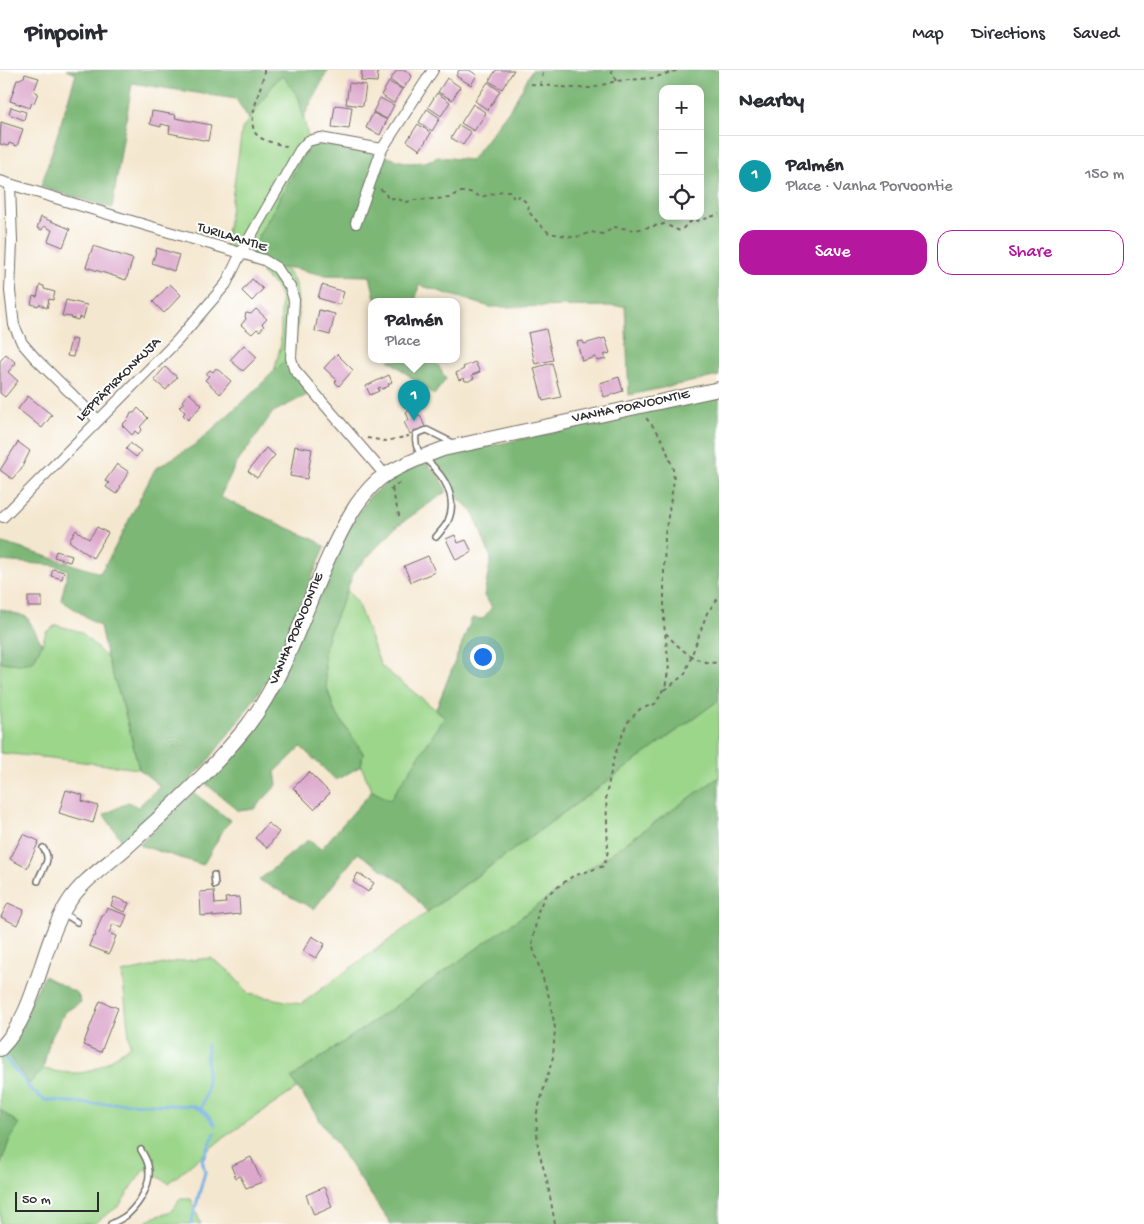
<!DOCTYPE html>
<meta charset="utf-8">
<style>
body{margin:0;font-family:"Gochi Hand",sans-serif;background:#f2f2f3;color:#2b2b33}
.controls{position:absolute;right:15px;top:15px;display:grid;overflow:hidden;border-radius:10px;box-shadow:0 2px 12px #0003}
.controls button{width:45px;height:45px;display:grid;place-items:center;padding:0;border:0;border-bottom:1px solid #e1e1e2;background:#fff;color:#2b2b33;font:25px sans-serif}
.scale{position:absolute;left:15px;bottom:12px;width:84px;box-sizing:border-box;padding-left:5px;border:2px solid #2b2b2b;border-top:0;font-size:14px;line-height:18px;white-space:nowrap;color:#2b2b2b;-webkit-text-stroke:4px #fff;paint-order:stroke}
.you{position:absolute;left:482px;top:586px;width:18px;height:18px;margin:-12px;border:4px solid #fff;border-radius:50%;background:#1a73e8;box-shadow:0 0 0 8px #1a73e833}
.badge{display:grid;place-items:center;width:32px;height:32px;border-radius:50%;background:#b5179e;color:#fff;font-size:16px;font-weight:700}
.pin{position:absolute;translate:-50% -41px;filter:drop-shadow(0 1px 2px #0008)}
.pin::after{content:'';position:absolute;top:26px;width:18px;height:15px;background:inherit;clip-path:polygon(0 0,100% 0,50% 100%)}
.popup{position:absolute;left:368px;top:228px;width:92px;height:65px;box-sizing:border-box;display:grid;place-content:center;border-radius:10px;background:#fff;filter:drop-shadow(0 1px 4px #0005);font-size:16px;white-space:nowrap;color:#7c7c81}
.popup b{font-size:19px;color:#2b2b33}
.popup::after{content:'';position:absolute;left:50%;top:100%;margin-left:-10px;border:10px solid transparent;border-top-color:#fff}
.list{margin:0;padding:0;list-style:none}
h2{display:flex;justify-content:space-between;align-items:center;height:65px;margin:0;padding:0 20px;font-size:21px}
h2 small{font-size:16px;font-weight:400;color:#7c7c81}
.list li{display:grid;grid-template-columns:32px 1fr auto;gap:15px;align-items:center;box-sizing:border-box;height:80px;padding:0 20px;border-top:1px solid #e1e1e2}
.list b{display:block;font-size:19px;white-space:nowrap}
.list p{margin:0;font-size:16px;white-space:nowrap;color:#7c7c81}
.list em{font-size:16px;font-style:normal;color:#7c7c81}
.actions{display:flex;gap:10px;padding:15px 20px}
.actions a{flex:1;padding:11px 0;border:1px solid #b5179e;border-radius:15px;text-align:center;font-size:18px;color:#b5179e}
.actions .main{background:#b5179e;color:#fff}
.icon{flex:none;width:28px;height:28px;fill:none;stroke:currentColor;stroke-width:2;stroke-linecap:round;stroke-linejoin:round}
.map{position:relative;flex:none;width:719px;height:1154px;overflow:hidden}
header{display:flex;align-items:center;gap:30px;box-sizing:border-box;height:70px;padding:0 25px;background:#fff;border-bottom:1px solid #e1e1e2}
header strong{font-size:24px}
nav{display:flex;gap:28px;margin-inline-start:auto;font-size:18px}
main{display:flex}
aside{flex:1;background:#fff}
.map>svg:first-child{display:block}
</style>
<header>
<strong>Pinpoint</strong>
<nav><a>Map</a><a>Directions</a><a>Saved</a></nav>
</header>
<main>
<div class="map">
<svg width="719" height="1154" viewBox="0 0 719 1154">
<rect width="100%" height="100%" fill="#fff"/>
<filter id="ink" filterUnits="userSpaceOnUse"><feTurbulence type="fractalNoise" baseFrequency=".02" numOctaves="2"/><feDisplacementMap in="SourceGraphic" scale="10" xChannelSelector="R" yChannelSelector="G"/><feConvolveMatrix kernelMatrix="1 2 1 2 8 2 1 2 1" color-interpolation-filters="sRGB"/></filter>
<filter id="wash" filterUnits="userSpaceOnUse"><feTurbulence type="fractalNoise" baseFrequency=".0096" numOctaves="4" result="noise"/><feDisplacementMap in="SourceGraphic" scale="20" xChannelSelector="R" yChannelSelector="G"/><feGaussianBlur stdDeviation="1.12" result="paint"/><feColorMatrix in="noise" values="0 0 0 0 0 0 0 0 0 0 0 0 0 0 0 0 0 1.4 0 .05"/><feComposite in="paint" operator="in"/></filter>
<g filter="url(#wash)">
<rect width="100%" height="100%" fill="#f4e7cf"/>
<g fill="#9bd68a" stroke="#63805a">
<polygon points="284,5 299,28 310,76 303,86 255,173 251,186 225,178 242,59 278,8"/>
<polygon points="267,190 285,198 296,214 299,244 294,280 291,288 285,290 274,302 281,274 281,230 275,215 262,204"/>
<polygon points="347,520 357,532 381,596 445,647 390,731 372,721 361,696 363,683 334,640 326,615 324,583 329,563"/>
<polygon points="56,555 81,562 107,588 124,639 139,699 51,688 0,683 0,592 20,594 42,574 46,562"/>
<path d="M719,630V707L390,940L291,1008L298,1018L223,1068L169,1113L144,1099L119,1136L93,1154H0V1096L9,1071L19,1054L0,1040V987L5,981L29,1014L43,999C53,1001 64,1003 75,1003C95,1004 115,987 130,975L122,903L173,892L211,888L228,900L249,924L301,934Z"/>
<path d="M179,1129H191L201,1154H147V1151C162,1141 171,1149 179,1129Z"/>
</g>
<g fill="#7cb776" stroke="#547150" fill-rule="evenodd">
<polygon points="66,0 328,0 303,48 299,28 283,6 278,8 249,49 236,29 132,13 112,138 41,117 76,4"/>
<path d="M532,0H719V306L629,325L625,236L490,237L419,215L415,232H376L370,206L323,205L293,198H277L251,186L255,173L303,86L310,76L324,74L381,85L408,93L425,92L438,87L471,90L513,35ZM663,19H700V146H663Z"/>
<polygon points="291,288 313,322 273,342 235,396 220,427 317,471 325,477 269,607 245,642 205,695 177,723 123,772 104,745 128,732 138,737 160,716 139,699 124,639 107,588 100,556 61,530 68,500 52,495 0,491 0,472 100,503 111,485 155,399 196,374 249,326 285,290"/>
<polygon points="389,290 435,290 446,309 434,325"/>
<polygon points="719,326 719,630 427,842 403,813 358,783 314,839 259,810 308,770 321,779 372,721 390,730 445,647 436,639 472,548 483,549 492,537 484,526 491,488 473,442 454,424 439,399 432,390 462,382"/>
<polygon points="425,393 436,402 447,421 397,456 355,500 329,563 324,582 326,615 334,640 363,683 361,696 336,710 301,677 275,702 277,715 254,739 239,741 205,713 257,655 341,472 369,427 381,417 396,406"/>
<polygon points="0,539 27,547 42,574 33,592 20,594 0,592"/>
<polygon points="719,707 719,1154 391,1154 291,1008 390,940"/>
<polygon points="194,723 231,751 225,757 203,795 139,775"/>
<polygon points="44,906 77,923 81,932 65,942 49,972 43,999 29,1014 5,981"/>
<polygon points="0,1040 19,1054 9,1071 0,1096"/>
</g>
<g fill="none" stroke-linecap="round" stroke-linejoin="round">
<g stroke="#74b0e6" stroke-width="3">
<path d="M3,985L32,1021L45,1030L93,1034L124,1033L193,1036C204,1040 210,1046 215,1055"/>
<polyline points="201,1039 207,1019 207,975"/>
<polyline points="191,1154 205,1102 202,1089 205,1085 215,1063"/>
</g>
</g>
<g id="blocks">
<g fill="#dca8cc">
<polygon points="362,0 378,0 377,12 361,11"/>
<polygon points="397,0 405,0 412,6 403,19 390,10"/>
<polygon points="459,0 469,0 477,5 471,15 456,6"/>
<polygon points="496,0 514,0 502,19 489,11"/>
<polygon points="25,4 39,8 34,21 38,23 34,33 32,32 30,38 10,31 17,10 24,7"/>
<polygon points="447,8 460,17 452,30 438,22"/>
<polygon points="389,12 402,19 394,33 381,25"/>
<polygon points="488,12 500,21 488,40 475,31"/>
<polygon points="349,13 366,15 363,36 346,34"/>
<polygon points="437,23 450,32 441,46 428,37"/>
<polygon points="380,28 394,35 387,49 373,42"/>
<polygon points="473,34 486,43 474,61 461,53"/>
<polygon points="335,35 352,37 349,59 332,57"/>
<polygon points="11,37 26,42 24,50 9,44"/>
<polygon points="427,39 440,48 432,61 419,52"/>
<polygon points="152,41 176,45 175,48 211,55 208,71 169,63 170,56 161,54 161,57 150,54"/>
<polygon points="373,43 387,50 380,65 366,58"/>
<polygon points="1,52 23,59 17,76 9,73 8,76 0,74"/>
<polygon points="418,54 431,63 420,80 407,71"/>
<polygon points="459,55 471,62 463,75 451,68"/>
<polygon points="41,147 70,159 63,177 48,171 52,160 44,156 42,160 37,158"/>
<polygon points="93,176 133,189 126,210 86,197"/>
<polygon points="157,178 179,185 174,201 152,193"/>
<polygon points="252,209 263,219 252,231 242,221"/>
<polygon points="170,214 181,225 164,243 153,232"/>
<polygon points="40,215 44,216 44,219 55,222 53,230 49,229 47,238 39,234 38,236 31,234 33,226 37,227"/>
<polygon points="322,215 344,222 340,235 318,228"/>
<polygon points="66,230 87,235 83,249 79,247 78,250 71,248 72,247 62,246"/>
<polygon points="256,239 267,249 262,254 264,256 260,261 257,259 252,264 241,255 246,249 245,246 246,243 251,244"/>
<polygon points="319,240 335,244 330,265 315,261"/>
<polygon points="546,259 553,290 535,294 528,263"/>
<polygon points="605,268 610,283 604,285 606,289 597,291 596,287 582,291 577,272 583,271 584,274"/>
<polygon points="71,269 77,270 73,287 67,286"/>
<polygon points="244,275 257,287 243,301 230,290"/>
<polygon points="6,284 16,293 8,302 18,311 5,327 0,323 0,291"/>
<polygon points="337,284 353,300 339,316 335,312 337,310 324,298"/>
<polygon points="475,292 480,302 472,305 474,308 469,311 465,311 464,308 459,310 456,303 464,299 463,297"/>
<polygon points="552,293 561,327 543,331 534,298"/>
<polygon points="165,297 177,307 166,320 154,310"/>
<polygon points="216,298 231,311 220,324 205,310 209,306 206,304 210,300 213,302"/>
<polygon points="389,305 392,312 388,314 389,316 382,319 380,317 378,318 379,321 370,325 366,316"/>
<polygon points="619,307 623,321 604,327 600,313"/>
<polygon points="189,323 202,335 188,350 183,345 185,342 179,337 184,332 182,331"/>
<polygon points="28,326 52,345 42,358 18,339"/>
<polygon points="138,338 148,348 140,357 142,359 138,364 135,361 132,365 122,355 129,348 131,343 134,343"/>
<polygon points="413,339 417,347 420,345 425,357 410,364 404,352 409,350 406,342"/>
<polygon points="18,372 30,381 21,399 12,409 0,400"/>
<polygon points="130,373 141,381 136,387 126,379"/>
<polygon points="295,376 312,379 307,409 290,406"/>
<polygon points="266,378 275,385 257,408 248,401"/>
<polygon points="117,394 129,402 120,416 121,417 116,424 106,417 109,413 105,411"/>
<polygon points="97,457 108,463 93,488 69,471 76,460 89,469"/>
<polygon points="455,465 458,473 466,470 472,482 456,490 446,469"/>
<polygon points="56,481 72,486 70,492 54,487"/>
<polygon points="428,486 435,502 411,512 404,496"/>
<polygon points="53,499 64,502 62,509 51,506"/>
<rect x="28" y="527" width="14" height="10"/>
<polygon points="309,702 330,723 314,739 293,718"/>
<polygon points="66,720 83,725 82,731 98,736 93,753 59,743"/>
<polygon points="268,753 279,762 267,778 255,768"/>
<polygon points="23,764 39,771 27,798 10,789"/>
<polygon points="358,803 374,813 368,822 353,812"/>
<polygon points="214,821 215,834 226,833 225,828 239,827 240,844 213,847 213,845 201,846 200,822"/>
<polygon points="114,827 129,833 125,842 111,836"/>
<polygon points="8,833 24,840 17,855 1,847"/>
<polygon points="107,838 127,845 122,858 113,854 109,863 116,866 109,884 89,876 93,866 95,867 96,865 95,864 102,846 103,846"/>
<polygon points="312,866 325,874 316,888 303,881"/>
<polygon points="100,931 118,938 101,982 83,975"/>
<polygon points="251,1087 262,1112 246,1118 240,1106 236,1108 231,1096"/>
<polygon points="324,1117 332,1137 314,1145 306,1125"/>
</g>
</g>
</g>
<g filter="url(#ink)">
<use href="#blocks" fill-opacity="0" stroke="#716d64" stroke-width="1"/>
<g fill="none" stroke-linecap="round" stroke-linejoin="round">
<defs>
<g id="service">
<path d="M436,467C440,462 445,457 448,451C456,433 449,414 436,400C426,387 413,383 416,364L427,360L453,373"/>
<polyline points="214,805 215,815"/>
<path d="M38,811C42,797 53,791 43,778"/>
<polyline points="63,843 77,852"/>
<path d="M111,1154C117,1151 124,1148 128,1144C140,1133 153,1112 148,1095C147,1090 144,1085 141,1080"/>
</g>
<g id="minor">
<polyline points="0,111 121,148 241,183 264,190 277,198 290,217 294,230 291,288 294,299 386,406"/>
<polyline points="10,115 12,171 10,221 14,255 22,273 35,288 98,350"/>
<polyline points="356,153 382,79 433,0"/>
<polyline points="3,447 177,271 226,214 241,183 300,80 308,71 320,68 382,79"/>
</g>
<path id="tertiary" d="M0,979C39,940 39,878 68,833C83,809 108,795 129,775C171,738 213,699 248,655C287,604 304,539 331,482C343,457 356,430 377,411C392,398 424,386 443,379L719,319"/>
</defs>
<use href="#service" stroke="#716d64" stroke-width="8"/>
<use href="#minor" stroke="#716d64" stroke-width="12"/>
<use href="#tertiary" stroke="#716d64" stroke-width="16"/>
<g stroke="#716d64" stroke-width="2" stroke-dasharray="4 4" stroke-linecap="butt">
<path d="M264,0C264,15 244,53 257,65C262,71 282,75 290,77"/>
<polyline points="611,0 616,11"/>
<polyline points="531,14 573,18 592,18 616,11 653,8 678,0"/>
<polyline points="540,15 544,0"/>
<polyline points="380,119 385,122 388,129 394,128 407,132 415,130 449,128 459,122 470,122 481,127 502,121 510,121 514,129 519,126 528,134 529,142 540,155 549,163 572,167 582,166 590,162 603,164 615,157 635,160 664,154 680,161 690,152 702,150 719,144"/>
<polyline points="367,368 386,371 409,366"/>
<polyline points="392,419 400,449"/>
<polyline points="390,420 402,411"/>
<path d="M666,563C677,577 699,597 719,592"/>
<polyline points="665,620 685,604 707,543 719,527"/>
<polyline points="555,1154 548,1115 538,1078 536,1046 553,987 555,958 550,930 532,875 538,841 545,826 573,806 604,796 608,781 606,726 614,687 627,653 640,639 655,634 665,618 669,596 664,554 664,498 665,465 674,410 673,399 665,376 657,361 646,348"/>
</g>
<use href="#service" stroke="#fff" stroke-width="5"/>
<use href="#minor" stroke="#fff" stroke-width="10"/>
<use href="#tertiary" stroke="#fff" stroke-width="14"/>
</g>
</g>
<g text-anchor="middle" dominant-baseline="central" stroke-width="4" stroke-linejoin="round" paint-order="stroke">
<g font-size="14" fill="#2b2b2b" stroke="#fff">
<text transform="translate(232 168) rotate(17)">TURILAANTIE</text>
<text transform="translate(119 310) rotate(-45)">LEPPÄPIRKONKUJA</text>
<text transform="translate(631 337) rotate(-12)">VANHA PORVOONTIE</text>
<text transform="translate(297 559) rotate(-67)">VANHA PORVOONTIE</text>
</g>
</g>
</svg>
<div class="controls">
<button>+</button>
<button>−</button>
<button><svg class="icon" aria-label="locate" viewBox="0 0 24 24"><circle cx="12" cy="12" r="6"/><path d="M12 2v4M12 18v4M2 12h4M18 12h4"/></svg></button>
</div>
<div class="scale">50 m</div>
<div class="you"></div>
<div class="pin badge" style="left:414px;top:351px;background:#0f9aa8">1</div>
<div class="popup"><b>Palmén</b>Place</div>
</div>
<aside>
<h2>Nearby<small></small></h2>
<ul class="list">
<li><span class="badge" style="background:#0f9aa8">1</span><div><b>Palmén</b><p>Place · Vanha Porvoontie</p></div><em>150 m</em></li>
</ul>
<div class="actions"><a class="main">Save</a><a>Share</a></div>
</aside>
</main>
